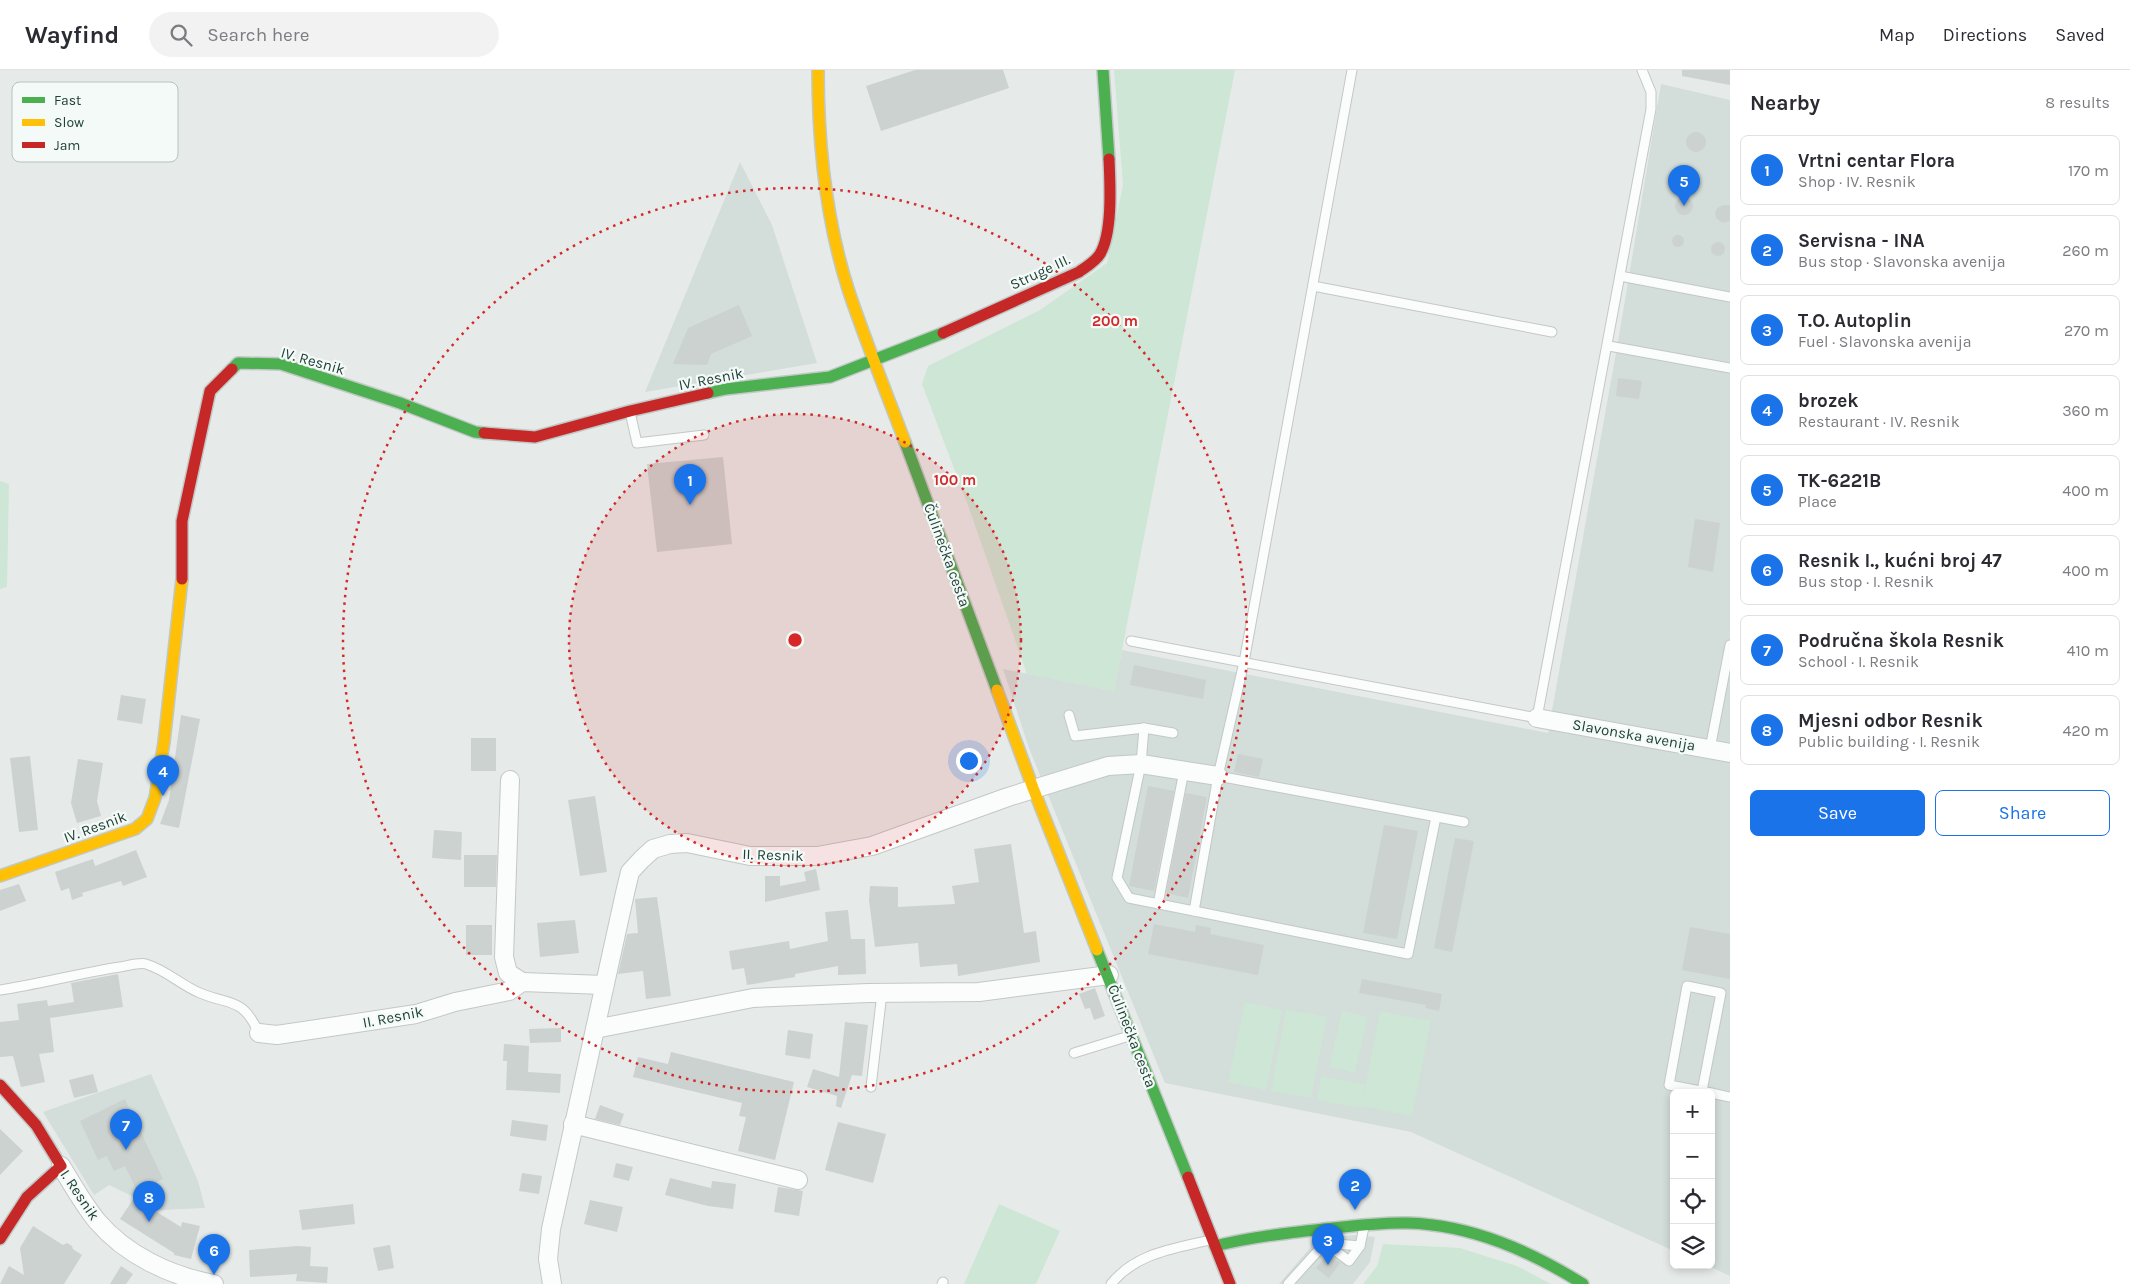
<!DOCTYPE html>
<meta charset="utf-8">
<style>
body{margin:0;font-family:Karla,sans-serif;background:#f2f2f3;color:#2b2b33}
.controls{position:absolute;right:15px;bottom:15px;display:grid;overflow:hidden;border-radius:8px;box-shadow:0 2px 8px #0003}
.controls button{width:45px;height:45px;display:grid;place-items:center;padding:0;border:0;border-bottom:1px solid #e1e1e2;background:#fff;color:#2b2b33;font:25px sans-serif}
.you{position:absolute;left:968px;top:690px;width:18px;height:18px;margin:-12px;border:4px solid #fff;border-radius:50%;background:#1a73e8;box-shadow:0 0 0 8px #1a73e833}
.badge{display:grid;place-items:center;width:32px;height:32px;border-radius:50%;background:#1a73e8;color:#fff;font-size:16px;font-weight:700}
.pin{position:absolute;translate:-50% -41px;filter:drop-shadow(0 1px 2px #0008)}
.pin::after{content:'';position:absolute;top:26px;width:18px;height:15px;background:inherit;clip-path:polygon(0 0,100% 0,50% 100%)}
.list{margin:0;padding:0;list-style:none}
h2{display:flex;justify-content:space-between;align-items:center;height:65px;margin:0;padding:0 20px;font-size:21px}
h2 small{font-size:16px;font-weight:400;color:#7c7c81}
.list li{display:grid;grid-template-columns:32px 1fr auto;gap:15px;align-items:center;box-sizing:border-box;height:70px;margin:0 10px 10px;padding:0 10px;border:1px solid #e1e1e2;border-radius:8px}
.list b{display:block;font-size:19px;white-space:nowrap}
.list p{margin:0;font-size:16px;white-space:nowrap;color:#7c7c81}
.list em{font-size:16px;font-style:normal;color:#7c7c81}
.actions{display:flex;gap:10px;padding:15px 20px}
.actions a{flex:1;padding:11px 0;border:1px solid #1a73e8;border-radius:8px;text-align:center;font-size:18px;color:#1a73e8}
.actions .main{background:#1a73e8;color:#fff}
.icon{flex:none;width:28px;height:28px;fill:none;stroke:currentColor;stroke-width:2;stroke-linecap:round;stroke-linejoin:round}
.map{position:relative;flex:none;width:1730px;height:1214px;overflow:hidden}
header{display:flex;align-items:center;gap:30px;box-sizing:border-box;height:70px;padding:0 25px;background:#fff;border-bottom:1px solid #e1e1e2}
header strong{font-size:24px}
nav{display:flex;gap:28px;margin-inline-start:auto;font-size:18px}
.search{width:350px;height:45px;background:#f2f2f3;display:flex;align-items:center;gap:12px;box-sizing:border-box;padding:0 18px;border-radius:28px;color:#7c7c81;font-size:19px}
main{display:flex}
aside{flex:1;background:#fff}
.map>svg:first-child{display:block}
</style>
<header>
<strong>Wayfind</strong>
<div class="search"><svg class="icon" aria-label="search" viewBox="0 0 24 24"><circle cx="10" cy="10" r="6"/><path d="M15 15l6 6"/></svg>Search here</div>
<nav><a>Map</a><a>Directions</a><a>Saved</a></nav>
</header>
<main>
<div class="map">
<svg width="1730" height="1214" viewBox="0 0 1730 1214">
<rect width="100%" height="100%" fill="#e6ebe9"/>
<g fill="#d3ddd9">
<polygon points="1661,14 1730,30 1730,1206 1706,1195 1711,1195 1711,1023 1674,1023 1674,1181 1411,1062 1165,1013 1029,678 1003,599 1114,621 1122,580 1548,663 1619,266"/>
<polygon points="740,92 772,155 817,293 645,322"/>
<polygon points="151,1004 198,1111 205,1138 161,1140 109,1115 94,1125 43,1042"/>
<polygon points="1358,1165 1375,1167 1370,1192 1353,1214 1279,1214 1310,1178 1312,1168"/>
</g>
<g fill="#cee6d5">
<polygon points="1114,0 1235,0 1114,621 1027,604 969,438 922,314 928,296 1040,240 1107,193 1123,115"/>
<polygon points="0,411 9,414 7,517 0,519"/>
<polygon points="1245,932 1282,940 1266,1020 1228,1012"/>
<polygon points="1286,939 1327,947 1311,1028 1271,1021"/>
<polygon points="1342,941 1368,947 1355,1003 1329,997"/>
<polygon points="1380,941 1431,951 1412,1046 1361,1036 1360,1038 1317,1030 1321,1006 1365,1014 1362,1033"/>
<polygon points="999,1134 1060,1161 1036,1214 964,1214"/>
<polygon points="1383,1174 1460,1178 1517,1196 1551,1214 1363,1214 1377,1196"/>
</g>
<g fill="#ccd2d0">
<polygon points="915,0 1003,0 1009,18 881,61 866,16"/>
<polygon points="1682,0 1730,0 1730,15 1682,6"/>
<circle cx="1696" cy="72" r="10"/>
<circle cx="1684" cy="136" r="9"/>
<polygon points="1723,135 1730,135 1730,151 1723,153 1717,149 1715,144 1717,138"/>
<circle cx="1678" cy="171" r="6"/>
<circle cx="1718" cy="179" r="7"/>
<polygon points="739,235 752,266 711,284 707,295 673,294 688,258"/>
<polygon points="1618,308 1642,311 1639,329 1616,326"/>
<polygon points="723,387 732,474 657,482 647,394"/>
<polygon points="1695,449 1720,453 1713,502 1688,497"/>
<polygon points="1134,595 1206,610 1203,629 1130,615"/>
<polygon points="121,625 146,629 142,654 117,650"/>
<polygon points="181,645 200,649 179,758 160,754 169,730"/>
<rect x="471" y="668" width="25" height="33"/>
<polygon points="1238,684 1263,689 1259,707 1234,702"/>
<polygon points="30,686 38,760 19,762 10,688"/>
<polygon points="78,689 103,693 97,731 101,746 77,753 71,733"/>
<polygon points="1148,716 1174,721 1154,821 1129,816"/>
<polygon points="1186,723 1207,727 1188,828 1166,823"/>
<polygon points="595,726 607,802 580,806 568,730"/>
<polygon points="1384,755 1418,761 1397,869 1363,863"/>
<polygon points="434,760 462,762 461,790 432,788"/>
<polygon points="1455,768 1474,771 1452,882 1434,878"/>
<polygon points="1011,774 1024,863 1036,861 1040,892 958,906 957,894 920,897 918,873 875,877 869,830 870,816 898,817 898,837 955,834 952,816 979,812 974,779"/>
<polygon points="136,780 147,807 123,816 121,811 82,823 83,826 72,830 69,818 61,821 55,802 93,789 95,796"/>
<polygon points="464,785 497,785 496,817 464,817"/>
<polygon points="816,799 820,820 765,832 765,806 780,806 780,816 806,811 804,802"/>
<polygon points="19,814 26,831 0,841 0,820"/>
<polygon points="657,827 671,926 646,929 643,901 618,904 627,864 638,863 635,829"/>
<polygon points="848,840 851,869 865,869 866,904 838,905 838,896 795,904 795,907 747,915 744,898 732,900 729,881 789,871 790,879 828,871 825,842"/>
<polygon points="575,850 579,883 540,887 537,853"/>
<polygon points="1154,854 1195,862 1196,855 1211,858 1210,864 1264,875 1258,905 1148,884"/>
<rect x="466" y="855" width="26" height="30"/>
<polygon points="1690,857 1730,864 1730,909 1682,900"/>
<polygon points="118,904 123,937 50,948 54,982 39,984 45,1012 21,1017 13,986 0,987 0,952 19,950 17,934 47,930 48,936 74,932 71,913"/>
<polygon points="1362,909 1442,924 1439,941 1425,938 1426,935 1359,923"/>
<polygon points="1095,918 1105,946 1094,950 1090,938 1085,939 1079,924"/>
<polygon points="845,952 868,955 862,1006 852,1005 841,1038 836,1036 837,1026 807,1017 813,999 839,1007"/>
<polygon points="561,958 561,972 530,973 529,959"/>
<polygon points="788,960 813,964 810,989 785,985"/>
<polygon points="504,974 529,976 528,1002 561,1004 560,1023 506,1020 507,991 503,991"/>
<polygon points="671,982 794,1012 775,1090 738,1081 746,1047 739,1046 742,1033 633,1007 638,987 668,994"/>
<polygon points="93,1004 98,1022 74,1028 69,1010"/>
<polygon points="125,1029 163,1109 137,1121 125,1096 114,1101 107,1086 98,1090 80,1051"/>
<polygon points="600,1035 624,1044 620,1055 595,1049"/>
<polygon points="512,1050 548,1055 546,1071 510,1066"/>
<polygon points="838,1052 886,1064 873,1113 825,1100"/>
<polygon points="0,1059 23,1081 0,1105"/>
<polygon points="616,1093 633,1097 629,1111 613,1107"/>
<polygon points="522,1103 542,1106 539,1124 519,1121"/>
<polygon points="670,1108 711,1118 712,1111 736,1114 733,1139 708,1136 665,1125"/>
<polygon points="778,1117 803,1121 799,1146 774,1142"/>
<polygon points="134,1128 181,1157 182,1152 200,1156 191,1189 174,1185 174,1183 120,1149"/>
<polygon points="590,1130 623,1137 617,1162 584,1154"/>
<polygon points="353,1134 355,1154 302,1160 299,1140"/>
<polygon points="33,1156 63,1175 67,1173 72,1176 73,1179 82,1185 64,1214 0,1214 9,1196 24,1205 20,1178"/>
<polygon points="390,1175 394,1198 378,1201 373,1178"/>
<polygon points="298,1176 311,1177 310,1196 328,1197 327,1213 296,1211 297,1204 250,1207 249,1180"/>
<polygon points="1328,1184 1340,1193 1329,1208 1316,1198"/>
<polygon points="121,1196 133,1204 126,1214 110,1214"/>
</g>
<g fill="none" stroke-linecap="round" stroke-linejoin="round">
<defs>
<g id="lane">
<polyline points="1620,206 1730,227"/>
<polyline points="1313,216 1552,262"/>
<polyline points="1609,276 1730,298"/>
<polyline points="630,342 637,373 704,365"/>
<path d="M1131,571L1537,648C1576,445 1614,242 1651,39V22L1642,0"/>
<polyline points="1069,645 1075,666 1144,658 1173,663"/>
<polyline points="1144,658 1141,694 1117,808 1129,828 1408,884 1436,747"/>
<polyline points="1710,679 1730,575"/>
<polyline points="1218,706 1464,752"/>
<polyline points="1158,834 1184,701"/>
<polyline points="1194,841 1218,706 1244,592 1352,0"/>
<path d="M0,920C40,914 80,903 120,897C128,896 139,892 146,894C166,900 181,915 200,923C232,936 242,927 259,963"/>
<polyline points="1074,983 1129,966"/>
<polyline points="871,1017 882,923"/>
<polyline points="1702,1021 1721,923 1687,916 1669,1015 1711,1023"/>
<polyline points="1711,1023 1730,1027"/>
<polyline points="1325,1173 1360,1176 1364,1157"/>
<polyline points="1325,1173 1349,1191 1360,1176"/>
<polyline points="942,1214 943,1212"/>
<path d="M1111,1214C1136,1183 1173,1179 1210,1170"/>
<polyline points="1288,1214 1325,1173 1324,1161"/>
</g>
<g id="street">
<polyline points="1537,648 1730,683"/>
<polyline points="510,710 504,887 508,903 522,912"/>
<polyline points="595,959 753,928 868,923 979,922 1109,905"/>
<polyline points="259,963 277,965 416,944 455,932 509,921 522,912 604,915"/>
<polyline points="573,1054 798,1110"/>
<path d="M61,1096C72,1114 83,1134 97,1151C126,1185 170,1206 214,1214"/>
<polyline points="552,1214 548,1189 551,1159 625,823 630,802 642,789 653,779 670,774 687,773 750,786 817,786 872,776 1008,727 1108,696 1141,694 1218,706"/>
</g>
<g id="fast">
<polyline points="1103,0 1109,89"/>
<polyline points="232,299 238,293 281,294 400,333 475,362 484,363"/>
<polyline points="708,323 726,319 830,307 943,263"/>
<polyline points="905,372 997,620"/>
<polyline points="1097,880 1188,1107"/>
<path d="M1215,1176C1251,1167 1287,1163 1324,1159C1352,1156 1380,1152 1408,1153C1472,1155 1530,1181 1583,1214"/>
</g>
<g id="slow">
<path d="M818,0C818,74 826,151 849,222C866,272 886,322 905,372"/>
<polyline points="997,620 1033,718 1097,880"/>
<polyline points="0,806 135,759 147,749 155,728 164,672 182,509"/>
</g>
<g id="jam">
<path d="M943,263L1079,202C1086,197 1096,191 1100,184C1113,162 1110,114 1109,89"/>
<polyline points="484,363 535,367 630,341 708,323"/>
<polyline points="182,509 182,451 210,321 232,299"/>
<polyline points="0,1015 36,1055 61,1096 27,1127 0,1169"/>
<polyline points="1188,1107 1230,1214"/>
</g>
</defs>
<use href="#lane" stroke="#c3c8c6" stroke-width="11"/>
<use href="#street" stroke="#c3c8c6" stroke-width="20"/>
<use href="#fast" stroke="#c1c9c6" stroke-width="14"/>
<use href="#slow" stroke="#c1c9c6" stroke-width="14"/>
<use href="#jam" stroke="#c1c9c6" stroke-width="14"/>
<use href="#lane" stroke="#fbfcfc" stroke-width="9"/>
<use href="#street" stroke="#fbfcfc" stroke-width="18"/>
<use href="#fast" stroke="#4caf50" stroke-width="11"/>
<use href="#slow" stroke="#ffc107" stroke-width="11"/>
<use href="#jam" stroke="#c62828" stroke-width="11"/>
</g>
<circle cx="795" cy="570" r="226" fill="#d62828" fill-opacity=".12"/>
<g fill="none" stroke="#d62828" stroke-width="2.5" stroke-dasharray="2.5 5">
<circle cx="795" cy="570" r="226"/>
<circle cx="795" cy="570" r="452"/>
</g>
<g text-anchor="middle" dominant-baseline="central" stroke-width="4.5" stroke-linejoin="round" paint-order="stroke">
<g font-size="15" fill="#204138" stroke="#f4faf7">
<text transform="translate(1040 202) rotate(-25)">Struge III.</text>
<text transform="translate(313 291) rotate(16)">IV. Resnik</text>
<text transform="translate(711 309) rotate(-11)">IV. Resnik</text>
<text transform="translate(947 485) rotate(70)">Čulinečka cesta</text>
<text transform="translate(1634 665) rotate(10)">Slavonska avenija</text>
<text transform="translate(95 757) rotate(-20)">IV. Resnik</text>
<text transform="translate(773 785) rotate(2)">II. Resnik</text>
<text transform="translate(393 947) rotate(-11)">II. Resnik</text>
<text transform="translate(1132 966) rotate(69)">Čulinečka cesta</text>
<text transform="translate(80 1125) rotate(56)">I. Resnik</text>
</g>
</g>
<rect x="12" y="12" width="166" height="80" rx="8" fill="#f4faf7" stroke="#b4c2be" stroke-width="1"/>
<rect x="22" y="27" width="23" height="6" fill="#4caf50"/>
<rect x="22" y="49" width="23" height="7" fill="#ffc107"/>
<rect x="22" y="72" width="23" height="6" fill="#c62828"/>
<g font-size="14" fill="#204138">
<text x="54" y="35">Fast</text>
<text x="54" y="57">Slow</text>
<text x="54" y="80">Jam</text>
</g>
<circle cx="795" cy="570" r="8" fill="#d62828" stroke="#f4faf7" stroke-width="2.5"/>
<g font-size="15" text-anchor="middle" font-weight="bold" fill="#d62828" stroke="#f4faf7" stroke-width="4.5" stroke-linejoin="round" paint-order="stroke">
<text x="1115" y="256">200 m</text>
<text x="955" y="415">100 m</text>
</g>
</svg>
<div class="controls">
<button>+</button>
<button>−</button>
<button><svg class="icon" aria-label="locate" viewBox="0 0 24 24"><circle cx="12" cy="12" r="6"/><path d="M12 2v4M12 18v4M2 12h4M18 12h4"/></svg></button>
<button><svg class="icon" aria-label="layers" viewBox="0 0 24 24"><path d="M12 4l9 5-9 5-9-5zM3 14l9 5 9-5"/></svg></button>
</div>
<div class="you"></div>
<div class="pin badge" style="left:690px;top:435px">1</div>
<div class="pin badge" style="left:1355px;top:1140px">2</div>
<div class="pin badge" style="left:1328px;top:1195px">3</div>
<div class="pin badge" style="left:163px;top:726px">4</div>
<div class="pin badge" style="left:1684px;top:136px">5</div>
<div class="pin badge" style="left:214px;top:1205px">6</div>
<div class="pin badge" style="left:126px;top:1080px">7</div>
<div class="pin badge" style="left:149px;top:1152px">8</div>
</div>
<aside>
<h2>Nearby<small>8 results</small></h2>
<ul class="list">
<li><span class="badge">1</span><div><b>Vrtni centar Flora</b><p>Shop · IV. Resnik</p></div><em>170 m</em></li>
<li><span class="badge">2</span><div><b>Servisna - INA</b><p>Bus stop · Slavonska avenija</p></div><em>260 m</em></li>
<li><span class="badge">3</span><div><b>T.O. Autoplin</b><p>Fuel · Slavonska avenija</p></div><em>270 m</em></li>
<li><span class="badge">4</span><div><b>brozek</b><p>Restaurant · IV. Resnik</p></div><em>360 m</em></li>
<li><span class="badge">5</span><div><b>TK-6221B</b><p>Place</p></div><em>400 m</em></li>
<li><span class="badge">6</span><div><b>Resnik I., kućni broj 47</b><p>Bus stop · I. Resnik</p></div><em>400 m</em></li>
<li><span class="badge">7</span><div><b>Područna škola Resnik</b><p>School · I. Resnik</p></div><em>410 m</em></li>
<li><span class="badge">8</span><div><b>Mjesni odbor Resnik</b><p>Public building · I. Resnik</p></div><em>420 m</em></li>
</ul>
<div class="actions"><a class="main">Save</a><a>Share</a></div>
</aside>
</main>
